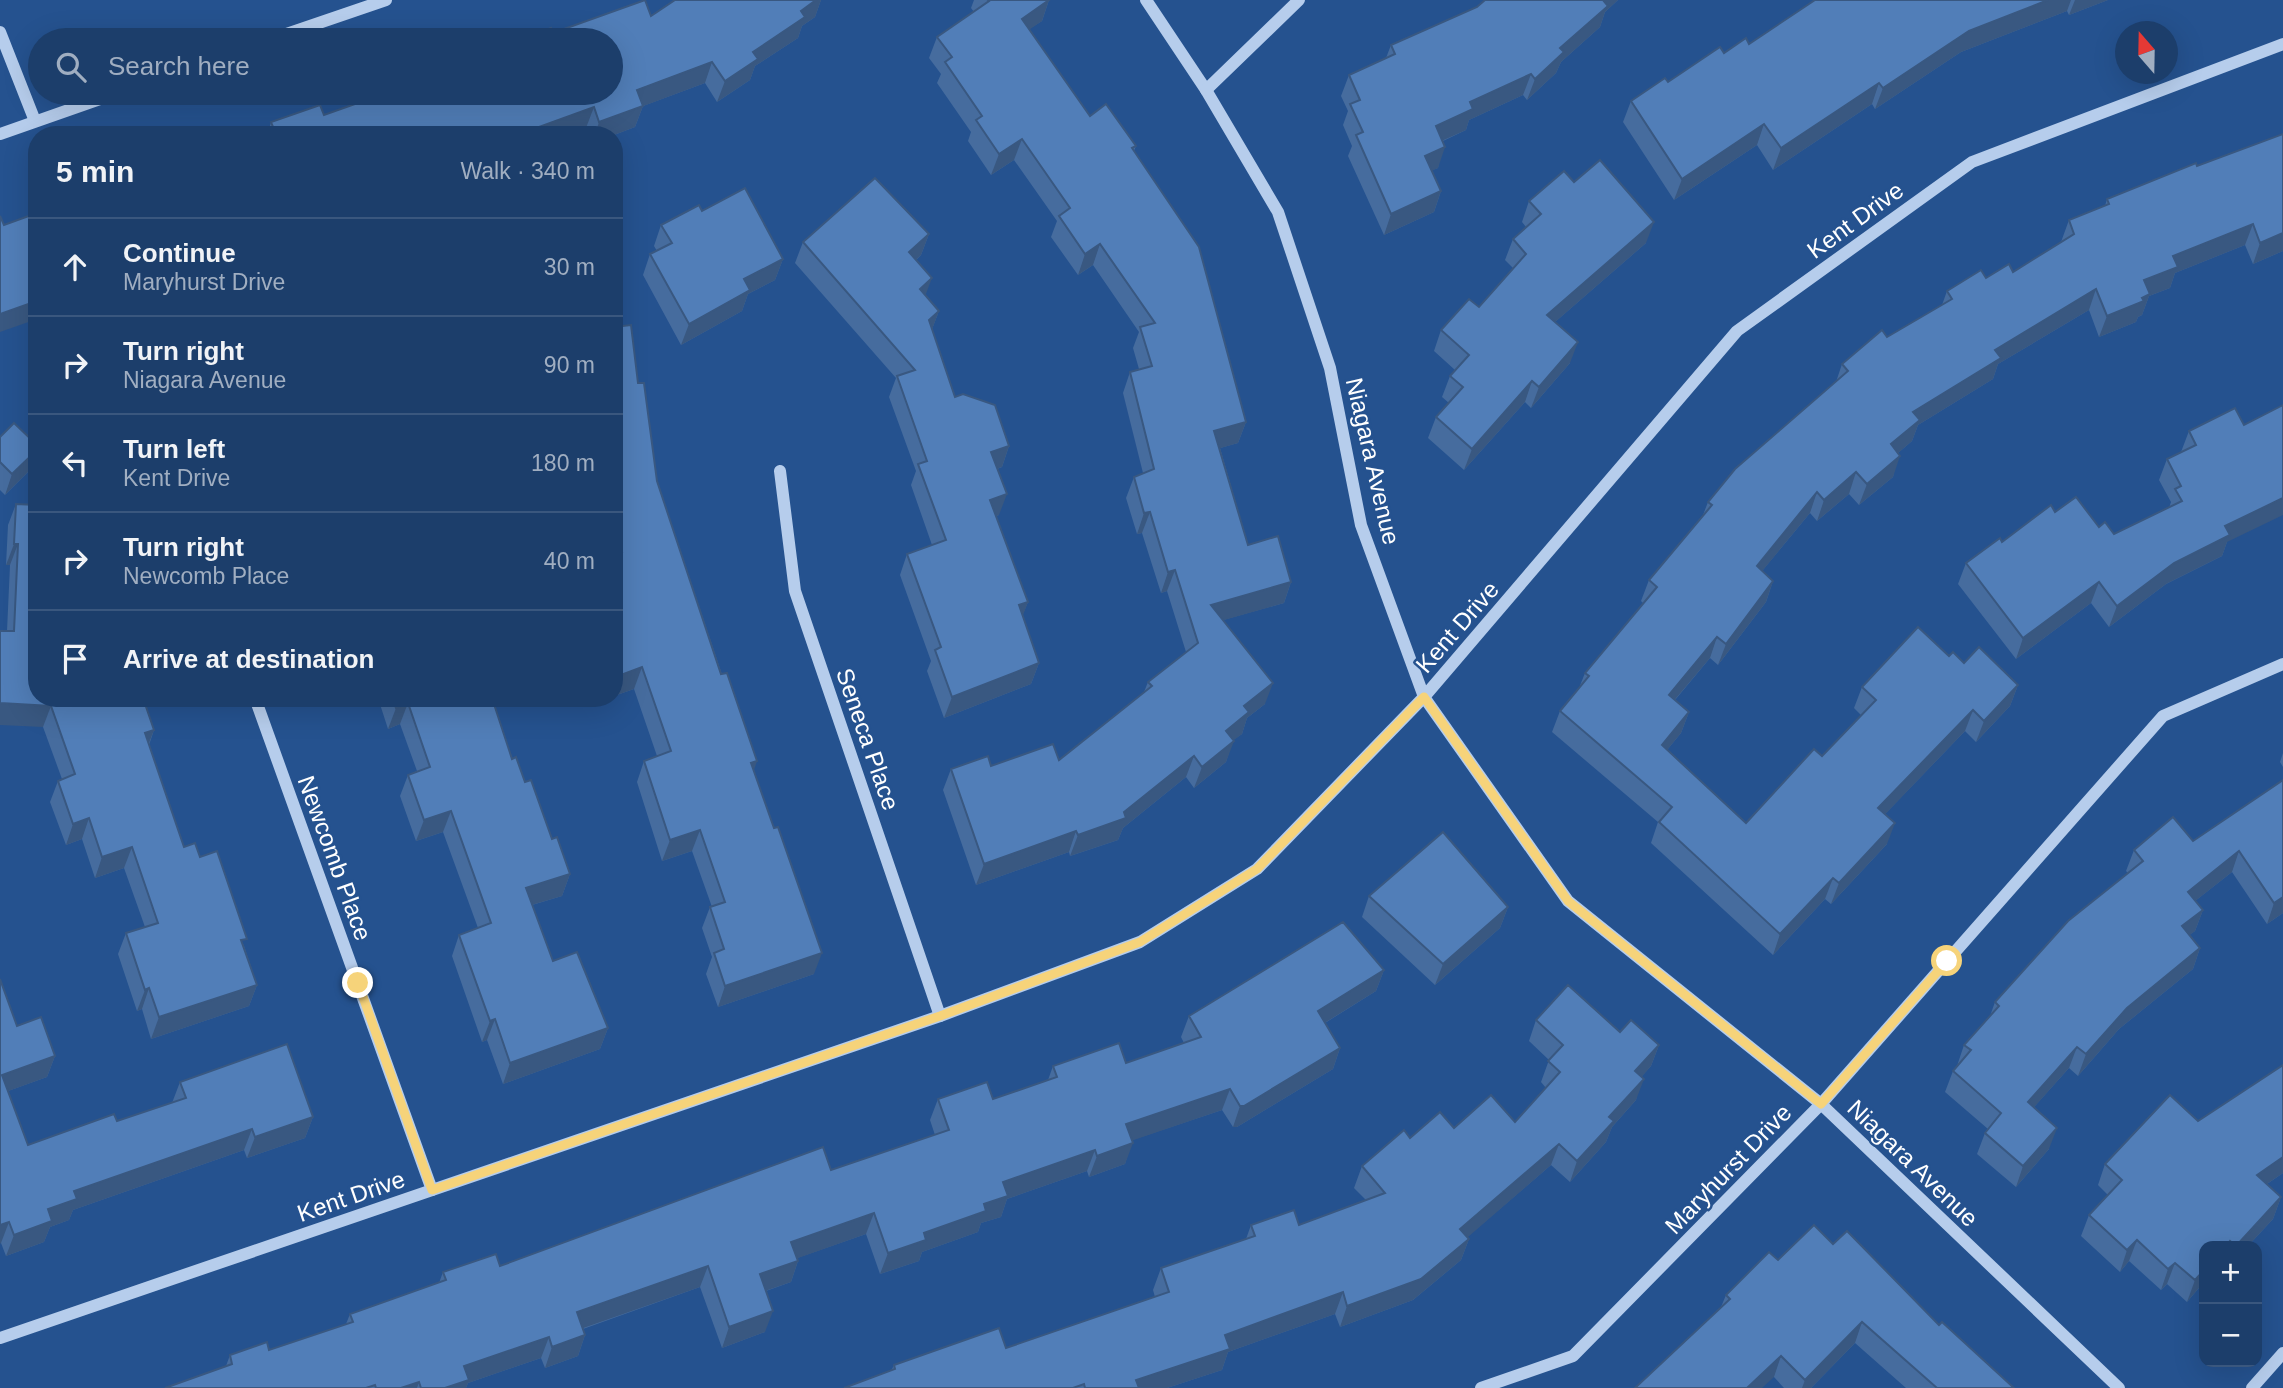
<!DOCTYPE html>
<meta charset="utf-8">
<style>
body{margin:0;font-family:Arial,sans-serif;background:#294973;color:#f1f3f6}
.controls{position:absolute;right:21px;bottom:21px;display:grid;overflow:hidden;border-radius:14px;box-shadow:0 7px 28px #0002}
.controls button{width:63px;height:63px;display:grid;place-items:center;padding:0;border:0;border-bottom:2px solid #3a577e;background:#1c3e6b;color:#f1f3f6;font:35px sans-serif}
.compass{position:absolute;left:2115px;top:21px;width:63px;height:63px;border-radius:50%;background:#1c3e6b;box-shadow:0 7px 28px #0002;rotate:340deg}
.stop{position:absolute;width:21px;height:21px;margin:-16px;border:5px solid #f6d37a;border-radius:50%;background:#fff}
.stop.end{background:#f6d37a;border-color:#fff;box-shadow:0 2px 7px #0008}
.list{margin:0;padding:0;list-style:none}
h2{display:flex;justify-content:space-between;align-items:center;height:91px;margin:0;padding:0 28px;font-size:30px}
h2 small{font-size:23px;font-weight:400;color:#a0aec1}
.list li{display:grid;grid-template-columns:46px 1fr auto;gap:21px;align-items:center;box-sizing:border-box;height:98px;padding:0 28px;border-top:2px solid #3a577e}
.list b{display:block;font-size:26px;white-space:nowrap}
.list p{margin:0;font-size:23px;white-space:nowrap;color:#a0aec1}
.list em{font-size:23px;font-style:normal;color:#a0aec1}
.icon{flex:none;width:38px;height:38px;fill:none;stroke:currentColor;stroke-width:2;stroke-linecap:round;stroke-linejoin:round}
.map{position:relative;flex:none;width:2283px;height:1388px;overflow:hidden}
.search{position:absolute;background:#1c3e6b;box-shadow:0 7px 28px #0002;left:28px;top:28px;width:595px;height:77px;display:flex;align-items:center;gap:18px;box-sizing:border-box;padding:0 24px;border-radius:38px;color:#a0aec1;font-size:26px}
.panel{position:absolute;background:#1c3e6b;box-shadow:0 7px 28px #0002;left:28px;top:126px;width:595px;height:581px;border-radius:28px}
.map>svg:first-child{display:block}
</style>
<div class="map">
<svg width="2283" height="1388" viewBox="0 0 2283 1388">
<rect width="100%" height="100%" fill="#25528f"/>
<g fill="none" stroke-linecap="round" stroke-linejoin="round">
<g stroke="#b6cdec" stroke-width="12">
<polyline points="1146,0 1206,90 1278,212 1330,368 1361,525 1424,697 1568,901 1821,1104 2119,1388"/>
<polyline points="0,32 35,121"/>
<polyline points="269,40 386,0"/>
<polyline points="1206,90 1299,0"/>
<polyline points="0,134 117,93"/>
<polyline points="780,471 795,591 940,1016"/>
<polyline points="255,698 432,1190"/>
<polyline points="0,1338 940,1016 1140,942 1257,869 1424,697 1737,331 1972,162 2283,44"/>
<polyline points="1481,1388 1573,1356 1821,1104 2163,716 2283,664"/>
<polyline points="2252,1388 2283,1353"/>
</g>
</g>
<g fill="#466c9e">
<polygon points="675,0 821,0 815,17 802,26 798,38 755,66 750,80 717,102 705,83 643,106 635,127 614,135 589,135 586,128 567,135 252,135 269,129 271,122 324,115 553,33 651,16"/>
<polygon points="974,0 1049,0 1042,21 1029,29 1090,116 1136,146 1134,151 1246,422 1238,443 1220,448 1248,545 1291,582 1284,603 1223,620 1265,704 1247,718 1242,734 1233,740 1226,762 1194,788 1186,777 1123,828 1118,840 1070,856 1069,852 976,885 943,790 951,769 1059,760 1144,692 1148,682 1186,652 1167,591 1161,593 1142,533 1137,534 1126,498 1134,477 1143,473 1123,393 1130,372 1139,369 1133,348 1139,332 1093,265 1078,275 1051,237 1057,221 1014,160 991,175 968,141 971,132 937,83 941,74 929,58 937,37 974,12 971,8"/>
<polygon points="1485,0 1618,0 1605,12 1600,27 1561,62 1556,73 1527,100 1523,95 1469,120 1466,130 1443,141 1438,168 1432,170 1441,191 1434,212 1384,235 1348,156 1352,146 1343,125 1348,111 1341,96 1349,75 1386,58 1391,45 1477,7"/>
<polygon points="1815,0 2108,0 2069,15 2067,11 1961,52 1875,109 1872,104 1773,170 1757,145 1674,200 1623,122 1631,101 1724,53 1749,44"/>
<polygon points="2197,166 2283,251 2253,264 2245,245 2175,273 2170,288 2149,296 2142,315 2138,317 2136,322 2099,337 2089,310 1998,364 1993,379 1918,425 1912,441 1898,453 1893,477 1859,505 1849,494 1817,521 1810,513 1762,571 1773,581 1766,602 1718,665 1710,658 1675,700 1689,712 1681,733 1667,750 1746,823 1822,756 1861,715 1854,708 1862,687 1949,656 2018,685 2010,706 1976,742 1965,731 1885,814 1887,844 1831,904 1825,899 1773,955 1651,843 1658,822 1552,732 1560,711 1579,688 1585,673 1643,603 1641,601 1649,580 1703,515 1708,502 1836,382 1842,364 1942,305 1947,291 1986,278 2013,272 2061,242 2069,220 2105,206 2107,199"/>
<polygon points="1574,182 1646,243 1555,322 1570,363 1531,408 1525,402 1464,470 1428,438 1436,417 1449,403 1442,397 1450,376 1455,370 1434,351 1441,330 1479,307 1513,268 1505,260 1513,239 1526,227 1522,222 1529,201"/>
<polygon points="702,211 783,259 775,280 748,294 742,311 681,345 643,275 650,254 657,251 654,246 661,225"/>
<polygon points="929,234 921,255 916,260 925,295 939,311 932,329 955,397 1009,446 1002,467 997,469 999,515 996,516 1028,602 1022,616 1039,663 1031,684 944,718 927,671 931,661 900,575 907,554 932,545 911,485 916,471 889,397 896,378 795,263 803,242"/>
<polygon points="614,327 638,383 657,481 754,770 814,974 718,1007 706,974 712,957 702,928 710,907 712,907 692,851 662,861 637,782 644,761 657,756 634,689 614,696"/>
<polygon points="2235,408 2227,542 2222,556 2166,584 2109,627 2091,603 2016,659 1958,584 1966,563 2055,512 2099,527 2114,534 2169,508 2171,502 2159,480 2167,459 2181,452 2189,431"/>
<polygon points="0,437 37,445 37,454 31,469 5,495 0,490"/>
<polygon points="16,504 37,698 154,730 149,745 184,847 200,857 244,946 257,985 249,1006 151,1039 142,1009 137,1011 118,954 126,933 145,927 124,868 95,878 82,839 66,845 50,802 58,781 62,779 43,727 7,631 10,565 6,565 8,525"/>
<polygon points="378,698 492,698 512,759 570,874 562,896 532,905 553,961 608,1028 600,1049 503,1084 487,1040 482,1042 452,956 459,935 478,928 443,832 416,841 400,796 408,775 417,771 400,724 388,729"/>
<polygon points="2283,753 2283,767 2280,762"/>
<polygon points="2283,780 2283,913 2267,924 2232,872 2195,901 2203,910 2195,931 2189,935 2200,948 2193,969 2119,1029 2078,1076 2069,1068 2034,1107 2049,1149 2016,1187 1977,1154 1985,1133 1988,1129 1945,1092 1953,1071 1957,1066 1964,1045 1990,1016 1995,1002 2128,873 2126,871 2134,850 2193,841"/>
<polygon points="1369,896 1508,907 1500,928 1435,985 1362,917"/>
<polygon points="1384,970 1376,991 1325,1023 1340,1048 1333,1069 1237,1127 1233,1127 1222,1110 1132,1140 1125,1164 1089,1177 1087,1171 1007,1199 1001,1217 981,1223 978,1232 922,1252 919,1261 880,1274 866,1234 797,1258 798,1261 791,1282 766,1291 765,1332 722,1348 700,1287 583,1329 585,1335 578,1356 545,1368 541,1358 468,1383 466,1388 165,1388 226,1366 230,1355 269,1350 346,1324 350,1314 439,1283 443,1272 500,1266 831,1170 935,1135 930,1120 938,1099 993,1099 1048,1080 1053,1066 1126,1063 1184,1043 1181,1037 1189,1016"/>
<polygon points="0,979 17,1026 55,1056 47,1077 8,1091 28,1145 117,1121 172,1103 180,1082 313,1117 305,1138 247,1158 244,1150 73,1210 69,1220 50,1227 44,1242 6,1256 1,1243"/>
<polygon points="1536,1020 1620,1032 1659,1045 1651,1066 1641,1077 1636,1100 1612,1127 1606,1142 1570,1182 1551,1165 1467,1237 1469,1239 1461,1260 1413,1300 1340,1327 1335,1314 1228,1352 1222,1370 1167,1388 844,1388 891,1371 894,1365 1006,1348 1155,1297 1153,1290 1161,1268 1246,1239 1251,1225 1299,1225 1366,1200 1354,1188 1362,1166 1410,1138 1454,1128 1515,1122 1546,1088 1541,1082 1549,1060 1529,1041"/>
<polygon points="2283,1065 2283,1173 2267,1184 2281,1197 2273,1219 2248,1246 2204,1246 2204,1282 2187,1302 2167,1284 2161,1290 2129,1261 2120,1272 2081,1236 2089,1215 2108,1195 2098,1185 2105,1164 2198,1121"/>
<polygon points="1833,1244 1939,1325 2014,1388 1906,1388 1855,1343 1811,1388 1784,1388 1774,1377 1721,1307 1726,1295 1778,1260"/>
</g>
<g fill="#395881">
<polygon points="816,0 821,0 815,17 802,26 798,38 755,66 750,80 717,102 725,81 753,52 801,11"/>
<polygon points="1049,0 1042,21 1014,40 1022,19"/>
<polygon points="1603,0 1618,0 1605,12 1600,27 1561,62 1556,73 1527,100 1535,79 1560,48"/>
<polygon points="2048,0 2071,0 2067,11 1961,52 1875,109 1883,88 1969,31"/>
<polygon points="2075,0 2108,0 2069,15"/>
<polygon points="712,62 705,83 630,111 637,90"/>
<polygon points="1531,74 1523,95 1469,120 1466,130 1428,147 1436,126 1470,102"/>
<polygon points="1879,83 1872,104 1773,170 1781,148"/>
<polygon points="643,106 635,127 614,135 595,135 599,122"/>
<polygon points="594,107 586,128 567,135 517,135"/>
<polygon points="1764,124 1757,145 1674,200 1682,179"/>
<polygon points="1022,139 1014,160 991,175 999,154"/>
<polygon points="1445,147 1438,168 1418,177 1425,156"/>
<polygon points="1441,191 1434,212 1384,235 1391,214"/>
<polygon points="1654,222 1646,243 1539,336 1547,315"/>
<polygon points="2253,224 2245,245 2175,273 2170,288 2149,296 2142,315 2138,317 2136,322 2099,337 2107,316 2144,280 2173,256"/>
<polygon points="2283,233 2283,251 2253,264 2260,243"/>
<polygon points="929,234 921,255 901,274 909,252"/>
<polygon points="1100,244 1093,265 1078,275 1085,254"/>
<polygon points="783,259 775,280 748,294 742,311 681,345 689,324 744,279"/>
<polygon points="932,278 924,299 920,289"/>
<polygon points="2096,289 2089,310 1998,364 1993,379 1918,425 1912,441 1883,466 1891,444 1913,412 1995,350"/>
<polygon points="37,301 37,319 0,332 0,314"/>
<polygon points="939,311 931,332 929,320"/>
<polygon points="1578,342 1570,363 1531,408 1539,387"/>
<polygon points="1532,381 1525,402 1464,470 1472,449"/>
<polygon points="1246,422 1238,443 1207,452 1214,431"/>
<polygon points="1009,446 1002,467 984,473 991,452"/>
<polygon points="37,450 37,454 31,469 5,495 12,474"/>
<polygon points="1900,456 1893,477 1859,505 1867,484"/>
<polygon points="1856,472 1849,494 1817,521 1824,500"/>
<polygon points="1817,492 1810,513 1749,587 1757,566"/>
<polygon points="1007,494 999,515 983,521 990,500"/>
<polygon points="2283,498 2283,515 2227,542 2222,556 2166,584 2109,627 2117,606 2174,563 2225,526"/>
<polygon points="1150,512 1142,533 1137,534 1144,513"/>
<polygon points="14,544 18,544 10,565 6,565"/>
<polygon points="1175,570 1167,591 1161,593 1168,572"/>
<polygon points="1773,581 1766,602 1718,665 1726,644"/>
<polygon points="1291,582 1284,603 1203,626 1211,605"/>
<polygon points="2099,582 2091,603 2016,659 2023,638"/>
<polygon points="1028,602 1020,623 1019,605"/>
<polygon points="1717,637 1710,658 1661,716 1669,695"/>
<polygon points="1039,663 1031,684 944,718 952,697"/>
<polygon points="642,667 634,689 614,696 621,675"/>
<polygon points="1273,683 1265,704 1247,718 1242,734 1218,752 1226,731 1244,706"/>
<polygon points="2018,685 2010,706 1976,742 1984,721"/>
<polygon points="0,703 51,706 43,727 0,725"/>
<polygon points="408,703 400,724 388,729 396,708"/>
<polygon points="1973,710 1965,731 1871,829 1878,808"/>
<polygon points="1689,712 1681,733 1654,766 1662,745"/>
<polygon points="154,730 146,751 145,733"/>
<polygon points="1234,741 1226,762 1194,788 1202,767"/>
<polygon points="1194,756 1186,777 1123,828 1118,840 1070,856 1078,835 1124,812"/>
<polygon points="757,761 750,782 751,763"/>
<polygon points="451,811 443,832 416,841 424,820"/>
<polygon points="89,818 82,839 66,845 73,824"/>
<polygon points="1895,823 1887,844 1831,904 1839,883"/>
<polygon points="700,830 692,851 662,861 670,840"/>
<polygon points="1076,831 1069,852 976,885 984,864"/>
<polygon points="132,847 124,868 95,878 102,857"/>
<polygon points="2239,851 2232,872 2180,913 2188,892"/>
<polygon points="570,874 562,896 518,909 526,888"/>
<polygon points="1833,878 1825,899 1773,955 1780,934"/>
<polygon points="2283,897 2283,913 2267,924 2274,903"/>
<polygon points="1508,907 1500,928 1435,985 1443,964"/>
<polygon points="2203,910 2195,931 2174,947 2182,926"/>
<polygon points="2200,948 2193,969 2119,1029 2078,1076 2086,1054 2127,1008"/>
<polygon points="822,953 814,974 718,1007 725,986"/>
<polygon points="1384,970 1376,991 1310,1032 1318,1011"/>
<polygon points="257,985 249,1006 151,1039 159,1017"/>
<polygon points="149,988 142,1009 137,1011 145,990"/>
<polygon points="495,1019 487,1040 482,1042 490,1021"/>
<polygon points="608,1028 600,1049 503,1084 510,1063"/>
<polygon points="1659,1045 1651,1066 1628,1093 1635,1071"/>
<polygon points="2077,1047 2069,1068 2020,1123 2028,1102"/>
<polygon points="1340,1048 1333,1069 1237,1127 1233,1127 1240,1106"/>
<polygon points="55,1056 47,1077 0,1094 2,1075"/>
<polygon points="1644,1079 1636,1100 1612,1127 1606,1142 1570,1182 1577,1161 1609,1117"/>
<polygon points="1230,1089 1222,1110 1119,1145 1126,1124"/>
<polygon points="313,1117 305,1138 247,1158 255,1137"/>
<polygon points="2057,1128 2049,1149 2016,1187 2023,1166"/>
<polygon points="252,1129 244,1150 73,1210 69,1220 50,1227 44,1242 6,1256 14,1235 74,1191"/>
<polygon points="1133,1143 1125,1164 1089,1177 1097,1156"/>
<polygon points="1559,1144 1551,1165 1453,1250 1460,1229"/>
<polygon points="1095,1150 1087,1171 1007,1199 1001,1217 981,1223 978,1232 922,1252 919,1261 880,1274 888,1253 924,1233 984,1204 1003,1182"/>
<polygon points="2283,1157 2283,1173 2249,1196 2257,1175"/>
<polygon points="2281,1197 2273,1219 2248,1246 2236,1246"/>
<polygon points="874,1213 866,1234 784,1263 791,1242"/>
<polygon points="9,1222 1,1243 0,1244 0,1225"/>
<polygon points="1469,1239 1461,1260 1413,1300 1340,1327 1347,1306"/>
<polygon points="2137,1240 2129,1261 2120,1272 2127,1250"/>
<polygon points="798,1261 791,1282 753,1295 760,1274"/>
<polygon points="2175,1263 2167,1284 2161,1290 2168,1269"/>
<polygon points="708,1266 700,1287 569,1333 577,1312"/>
<polygon points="2204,1270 2204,1282 2187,1302 2195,1280"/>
<polygon points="1343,1292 1335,1314 1228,1352 1222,1370 1167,1388 1133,1388 1136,1380 1225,1335"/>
<polygon points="773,1311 765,1332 722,1348 729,1327"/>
<polygon points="1862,1322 1855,1343 1811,1388 1802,1388 1805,1380"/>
<polygon points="585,1335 578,1356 545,1368 552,1347"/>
<polygon points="549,1337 541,1358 468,1383 466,1388 445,1388 464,1366"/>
<polygon points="1781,1356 1774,1377 1762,1388 1747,1388"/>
<polygon points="419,1382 417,1388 401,1388"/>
</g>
<g fill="#517eb8" stroke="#395881" stroke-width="2">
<polygon points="645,0 651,16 675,0 816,0 801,11 805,17 753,52 758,59 725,81 712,62 637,90 643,106 599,122 594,107 517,135 252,135 273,127 271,122 320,105 324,115 386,93 611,93 611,40 518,40 551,28 553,33"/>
<polygon points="988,0 1049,0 1022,19 1090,116 1106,104 1136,146 1132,148 1199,247 1246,422 1214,431 1248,545 1278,536 1291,582 1211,605 1273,683 1244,706 1249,712 1226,731 1234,741 1202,767 1194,756 1124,812 1126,818 1078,835 1076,831 984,864 951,769 988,756 991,766 1053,744 1059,760 1152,686 1148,682 1198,643 1175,570 1168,572 1150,512 1144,513 1134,477 1154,469 1130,372 1152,366 1140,327 1155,323 1100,244 1085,254 1059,216 1070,208 1022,139 999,154 976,120 982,116 945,62 952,57 937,37 989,1"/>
<polygon points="1485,0 1603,0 1608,6 1560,48 1564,52 1535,79 1531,74 1470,102 1473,109 1436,126 1445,147 1425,156 1441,191 1391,214 1356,135 1363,132 1350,104 1360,100 1349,75 1395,54 1391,45 1477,7"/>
<polygon points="1815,0 2048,0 1969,31 1883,88 1879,83 1781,148 1764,124 1682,179 1631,101 1665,78 1668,82 1720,47 1724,53 1746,38 1749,44"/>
<polygon points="2283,134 2283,233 2260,243 2253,224 2173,256 2178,267 2144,280 2150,294 2142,298 2144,301 2107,316 2096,289 1995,350 2001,358 1913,412 1920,420 1891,444 1900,456 1867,484 1856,472 1824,500 1817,492 1757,566 1773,581 1726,644 1717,637 1669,695 1689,712 1662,745 1746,823 1814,749 1822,756 1876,700 1862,687 1918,627 1949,656 1953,652 1964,663 1979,647 2018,685 1984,721 1973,710 1878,808 1895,823 1839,883 1833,878 1780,934 1659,822 1672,807 1560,711 1589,676 1585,673 1657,587 1649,580 1712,505 1708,502 1735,469 1848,371 1842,364 1882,330 1887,337 1952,299 1947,291 1981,270 1986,278 2009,264 2013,272 2074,234 2069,220 2109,204 2107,199 2196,163 2197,166"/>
<polygon points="1600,160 1654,222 1547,315 1578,342 1539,387 1532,381 1472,449 1436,417 1463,387 1450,376 1469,355 1441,330 1469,299 1479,307 1526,254 1513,239 1541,214 1529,201 1564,171 1574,182"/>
<polygon points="875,178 929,234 909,252 932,278 920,289 939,311 929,320 955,397 963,394 995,405 1009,446 991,452 1007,494 990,500 1028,602 1019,605 1039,663 952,697 935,650 941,647 907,554 946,540 918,464 927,461 897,376 915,370 803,242"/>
<polygon points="745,188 783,259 744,279 750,290 689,324 650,254 672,243 661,225 699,205 702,211"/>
<polygon points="37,213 37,301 0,314 0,216 4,225"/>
<polygon points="631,325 638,383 644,383 657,481 721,674 727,673 757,761 751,763 774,828 778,827 822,953 725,986 714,953 724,949 710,907 725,902 700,830 670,840 644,761 671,751 642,667 621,675 614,655 614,555 622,552 614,529 614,327"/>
<polygon points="2283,405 2283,498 2225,526 2230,535 2174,563 2117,606 2099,582 2023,638 1966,563 2000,538 2002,542 2051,505 2055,512 2076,497 2099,527 2105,522 2114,534 2182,501 2175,489 2181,486 2167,459 2196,445 2189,431 2235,408 2244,425"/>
<polygon points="14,423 37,445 37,450 12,474 0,462 0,437"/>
<polygon points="16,504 37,505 37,698 143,698 154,730 145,733 184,847 195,843 200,857 217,851 247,939 241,940 257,985 159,1017 149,988 145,990 126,933 158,923 132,847 102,857 89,818 73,824 58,781 75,774 51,706 0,703 0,631 14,631 18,544 14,544"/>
<polygon points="392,698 492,698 512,759 516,757 525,782 531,780 552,839 557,837 570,874 526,888 553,961 577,952 608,1028 510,1063 495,1019 490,1021 459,935 491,923 451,811 424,820 408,775 430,767 408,703 396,708"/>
<polygon points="2283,780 2283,897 2274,903 2239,851 2188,892 2203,910 2182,926 2200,948 2127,1008 2086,1054 2077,1047 2028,1102 2057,1128 2023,1166 1985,1133 2001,1113 1953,1071 1971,1050 1964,1045 1999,1006 1995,1002 2068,921 2143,861 2134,850 2173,817 2193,841"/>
<polygon points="1443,832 1508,907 1443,964 1369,896"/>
<polygon points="1343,922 1384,970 1318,1011 1340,1048 1244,1106 1240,1106 1230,1089 1126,1124 1133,1143 1097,1156 1095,1150 1003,1182 1008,1196 984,1204 986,1211 924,1233 926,1240 888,1253 874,1213 791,1242 798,1261 760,1274 773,1311 729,1327 708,1266 577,1312 585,1335 552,1347 549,1337 464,1366 469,1380 445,1388 421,1388 419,1382 401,1388 376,1388 375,1385 366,1388 165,1388 232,1364 230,1355 267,1342 269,1350 353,1322 350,1314 446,1280 443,1272 496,1254 500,1266 823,1147 831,1170 949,1130 938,1099 987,1082 993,1099 1057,1077 1053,1066 1119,1043 1126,1063 1201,1037 1189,1016"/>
<polygon points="0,979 17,1026 41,1017 55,1056 2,1075 28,1145 114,1114 117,1121 186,1098 180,1082 287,1044 313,1117 255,1137 252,1129 74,1191 77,1199 48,1209 52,1221 14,1235 9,1222 0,1225"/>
<polygon points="1568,985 1620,1032 1631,1020 1659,1045 1635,1071 1644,1079 1609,1117 1614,1121 1577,1161 1559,1144 1460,1229 1469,1239 1421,1279 1347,1306 1343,1292 1225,1335 1230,1349 1136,1380 1139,1388 1085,1388 1084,1384 1073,1388 844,1388 895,1369 894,1365 999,1328 1006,1348 1169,1292 1161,1268 1255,1236 1251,1225 1294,1210 1299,1225 1385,1193 1362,1166 1404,1130 1410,1138 1440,1112 1454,1128 1491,1095 1515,1122 1560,1072 1548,1061 1563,1045 1536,1020"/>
<polygon points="2283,1065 2283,1157 2257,1175 2281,1197 2236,1246 2230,1241 2226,1246 2204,1246 2204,1270 2195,1280 2175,1263 2168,1269 2137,1240 2127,1250 2089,1215 2122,1180 2105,1164 2170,1095 2198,1121"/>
<polygon points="1814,1225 1833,1244 1847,1231 1939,1325 1942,1322 2014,1388 1937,1388 1862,1322 1805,1380 1781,1356 1747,1388 1635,1388 1730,1299 1726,1295 1769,1252 1778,1260"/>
</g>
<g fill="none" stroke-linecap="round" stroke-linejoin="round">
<polyline stroke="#f6d37a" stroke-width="9" points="358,983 432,1190 940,1016 1140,942 1257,869 1424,697 1568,901 1821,1104 1947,961"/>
</g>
<g text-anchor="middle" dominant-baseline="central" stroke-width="5" stroke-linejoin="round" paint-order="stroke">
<g font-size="24" fill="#fff" stroke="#25528f">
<text transform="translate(1855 220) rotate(-36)">Kent Drive</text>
<text transform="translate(1373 461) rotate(77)">Niagara Avenue</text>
<text transform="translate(1457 627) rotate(-49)">Kent Drive</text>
<text transform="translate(868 739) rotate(71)">Seneca Place</text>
<text transform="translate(335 858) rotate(70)">Newcomb Place</text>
<text transform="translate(1913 1163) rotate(44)">Niagara Avenue</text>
<text transform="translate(1728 1169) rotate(-46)">Maryhurst Drive</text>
<text transform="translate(351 1196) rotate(-19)">Kent Drive</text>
</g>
</g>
</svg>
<div class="controls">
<button>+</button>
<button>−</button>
</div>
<svg class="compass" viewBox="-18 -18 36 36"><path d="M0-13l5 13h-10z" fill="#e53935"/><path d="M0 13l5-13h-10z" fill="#a0aec1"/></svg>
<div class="stop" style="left:1947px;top:961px"></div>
<div class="stop end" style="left:358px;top:983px"></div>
<div class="search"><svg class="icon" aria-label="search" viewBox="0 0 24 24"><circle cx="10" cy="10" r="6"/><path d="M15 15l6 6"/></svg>Search here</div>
<section class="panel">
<h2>5 min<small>Walk · 340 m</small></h2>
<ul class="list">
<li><svg class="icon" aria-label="ahead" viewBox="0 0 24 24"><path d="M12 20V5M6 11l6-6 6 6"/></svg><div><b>Continue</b><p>Maryhurst Drive</p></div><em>30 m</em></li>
<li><svg class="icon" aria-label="right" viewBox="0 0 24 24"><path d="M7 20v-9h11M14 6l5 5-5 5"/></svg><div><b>Turn right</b><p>Niagara Avenue</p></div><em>90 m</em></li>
<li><svg class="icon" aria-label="left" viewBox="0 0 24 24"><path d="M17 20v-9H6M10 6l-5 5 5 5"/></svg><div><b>Turn left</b><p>Kent Drive</p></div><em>180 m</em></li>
<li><svg class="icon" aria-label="right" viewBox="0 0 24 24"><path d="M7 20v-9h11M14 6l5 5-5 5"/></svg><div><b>Turn right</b><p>Newcomb Place</p></div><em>40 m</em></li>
<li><svg class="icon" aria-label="arrive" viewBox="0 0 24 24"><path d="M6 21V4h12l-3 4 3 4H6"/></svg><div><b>Arrive at destination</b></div></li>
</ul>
</section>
</div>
